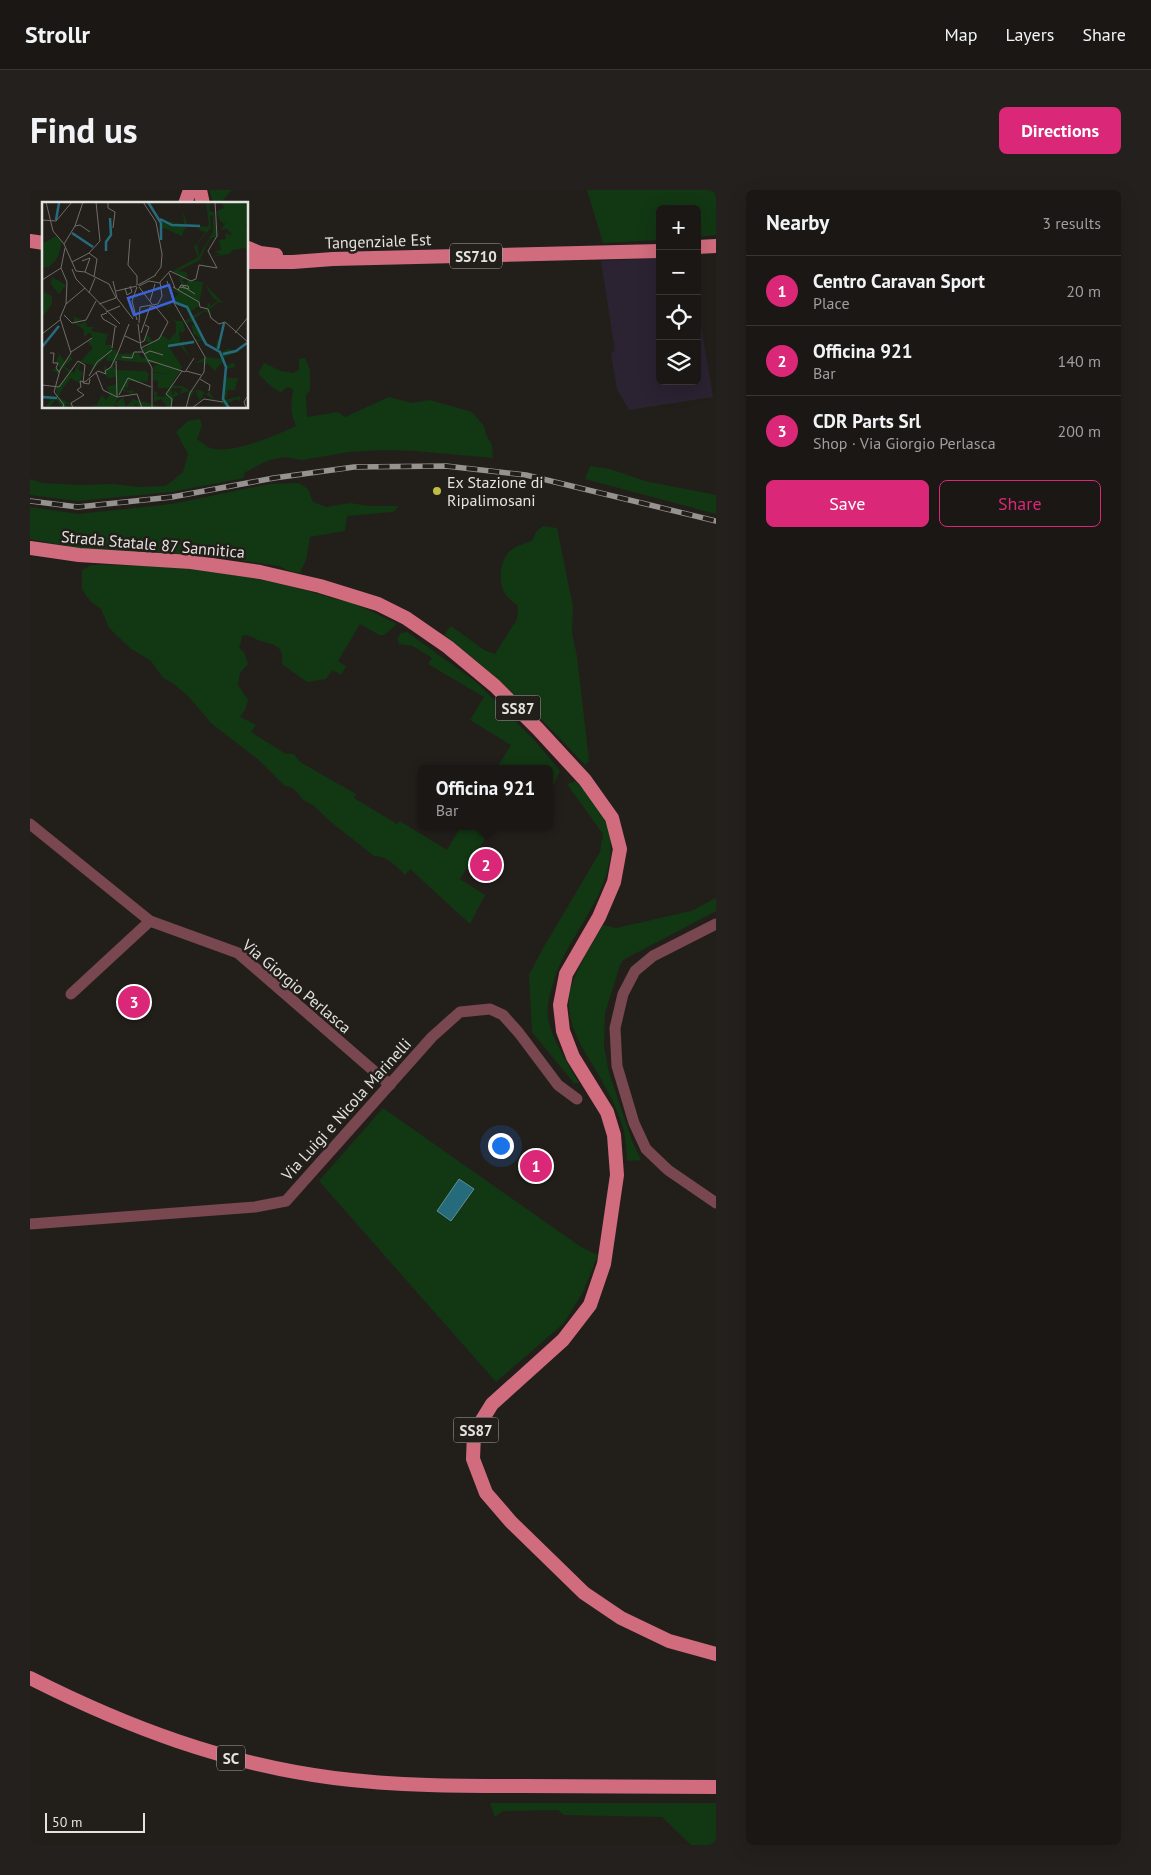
<!DOCTYPE html>
<meta charset="utf-8">
<style>
body{margin:0;font-family:"PT Sans",sans-serif;background:#23201d;color:#f1f3f6}
.controls{position:absolute;right:15px;top:15px;display:grid;overflow:hidden;border-radius:8px;box-shadow:0 5px 20px #0002}
.controls button{width:45px;height:45px;display:grid;place-items:center;padding:0;border:0;border-bottom:1px solid #383634;background:#1a1714;color:#f1f3f6;font:25px sans-serif}
.scale{position:absolute;left:15px;bottom:12px;width:100px;box-sizing:border-box;padding-left:5px;border:2px solid #e4e2df;border-top:0;font-size:14px;line-height:18px;white-space:nowrap;color:#e4e2df;-webkit-text-stroke:4px #221f1b;paint-order:stroke}
.you{position:absolute;left:470px;top:955px;width:18px;height:18px;margin:-12px;border:4px solid #fff;border-radius:50%;background:#1a73e8;box-shadow:0 0 0 8px #1a73e833}
.badge{display:grid;place-items:center;width:32px;height:32px;border-radius:50%;background:#db2777;color:#fff;font-size:16px;font-weight:700}
.pin{position:absolute;translate:-50% -50%;border:2px solid #fff;box-shadow:0 1px 5px #0006}
.popup{position:absolute;left:388px;top:575px;width:135px;height:65px;box-sizing:border-box;display:grid;place-content:center;border-radius:8px;background:#1a1714;filter:drop-shadow(0 1px 4px #0005);font-size:16px;white-space:nowrap;color:#9f9fa0}
.popup b{font-size:19px;color:#f1f3f6}
.popup::after{content:'';position:absolute;left:50%;top:100%;margin-left:-10px;border:10px solid transparent;border-top-color:#1a1714}
.list{margin:0;padding:0;list-style:none}
h2{display:flex;justify-content:space-between;align-items:center;height:65px;margin:0;padding:0 20px;font-size:21px}
h2 small{font-size:16px;font-weight:400;color:#9f9fa0}
.list li{display:grid;grid-template-columns:32px 1fr auto;gap:15px;align-items:center;box-sizing:border-box;height:70px;padding:0 20px;border-top:1px solid #383634}
.list b{display:block;font-size:19px;white-space:nowrap}
.list p{margin:0;font-size:16px;white-space:nowrap;color:#9f9fa0}
.list em{font-size:16px;font-style:normal;color:#9f9fa0}
.actions{display:flex;gap:10px;padding:15px 20px}
.actions a{flex:1;padding:11px 0;border:1px solid #db2777;border-radius:8px;text-align:center;font-size:18px;color:#db2777}
.actions .main{background:#db2777;color:#fff}
.icon{flex:none;width:28px;height:28px;fill:none;stroke:currentColor;stroke-width:2;stroke-linecap:round;stroke-linejoin:round}
.map{position:relative;flex:none;width:686px;height:1655px;overflow:hidden;border-radius:8px}
header{display:flex;align-items:center;gap:30px;box-sizing:border-box;height:70px;padding:0 25px;background:#1a1714;border-bottom:1px solid #383634}
header strong{font-size:24px}
nav{display:flex;gap:28px;margin-inline-start:auto;font-size:18px}
.intro{display:flex;align-items:center;justify-content:space-between;box-sizing:border-box;height:120px;padding:0 30px}
h1{margin:0;font-size:35px}
.button{padding:12px 22px;border-radius:8px;background:#db2777;color:#fff;font-size:18px;font-weight:700}
main{display:flex;gap:30px;padding:0 30px}
aside{flex:1;background:#1a1714;border-radius:8px;box-shadow:0 5px 20px #0002}
.map>svg:first-child{display:block}
</style>
<header>
<strong>Strollr</strong>
<nav><a>Map</a><a>Layers</a><a>Share</a></nav>
</header>
<div class="intro"><h1>Find us</h1><a class="button">Directions</a></div>
<main>
<div class="map">
<svg width="686" height="1655" viewBox="0 0 686 1655">
<rect width="100%" height="100%" fill="#221f1b"/>
<polygon fill="#2b2232" points="630,68 630,191 667,191 667,112 683,207 599,220 587,199 581,163 585,161 571,71"/>
<g fill="#123713">
<polygon points="179,0 202,0 189,14 184,14"/>
<polygon points="557,0 686,0 686,45 667,47 667,19 630,19 630,50 573,53"/>
<path d="M275,168L280,180V200L276,205L277,227L308,222L315,227L359,207L382,213L400,210L442,222L454,236L456,245L462,255L463,268L385,261L354,260L319,262L272,270L255,267L239,270L214,283V288L141,302L48,311L0,305V289L13,293L48,295L84,294L109,297L136,296L153,282L158,264L146,242L158,231L170,229L172,235L167,249C171,252 176,256 180,258C202,265 246,245 266,236C260,224 261,213 263,199L258,197L251,202C238,196 238,192 228,184L234,173L251,181L263,183L269,180V169Z"/>
<polygon points="560,276 580,279 615,291 686,305 686,324 555,289"/>
<polygon points="269,293 278,299 283,312 296,317 320,313 339,316 369,316 363,322 317,326 315,341 280,347 276,370 270,383 262,382 249,376 184,367 73,361 41,357 0,349 0,317 48,324 142,314 240,294"/>
<path d="M513,336L527,338L543,417L542,443L547,466L558,562L559,571L555,575C511,527 465,484 414,445L421,436L454,460L465,464L487,429L488,416C484,413 479,409 476,405C468,395 469,370 480,361C486,356 494,353 502,351L506,342Z"/>
<path d="M62,375C140,374 217,382 292,405C304,409 317,411 329,416C342,421 354,428 367,434L354,445H349L330,434L308,471L316,476L311,485L302,480L296,489L277,492L252,474C255,454 242,455 228,450C222,447 219,445 213,445L209,458L214,462L218,474L210,483L208,495L218,510L215,520L210,527L226,535L221,542L256,564H264L270,572L326,604L324,608L367,634L370,631L417,660L431,636H463L430,689L455,705L440,734L380,679L375,685C366,676 358,666 344,666L301,632L283,615L273,610L267,602L261,597L255,596L230,571L181,533L158,506L144,494L133,488L121,471L100,458L79,438L71,419L60,411L52,399V380Z"/>
<polygon points="377,442 446,492 505,551 530,581 520,602 520,579 466,579 481,555 440,530 454,507 398,474 402,468 383,456 369,454 367,449 371,443"/>
<path d="M546,591C557,604 574,622 578,638C593,695 539,740 524,790C521,801 516,815 518,827C520,846 539,876 549,893H544L502,842L499,785L512,760L570,662L573,644L537,594Z"/>
<path d="M686,708V721L593,770L590,775L575,823L574,856L579,883L602,951L611,970L597,971C596,961 596,950 594,941C590,926 583,911 576,898C561,868 537,844 539,808C540,789 563,752 573,735L586,738L661,721Z"/>
<polygon points="353,918 551,1057 568,1065 553,1102 534,1133 466,1192 289,991"/>
<polygon points="460,1613 686,1613 686,1655 661,1655 632,1627 534,1625 528,1620 473,1621 465,1627"/>
</g>
<polygon fill="#266b7c" stroke="#5f8f9a" points="429,989 444,999 421,1031 407,1021"/>
<g fill="none" stroke-linecap="round" stroke-linejoin="round">
<g stroke="#78474f" stroke-width="11">
<polyline points="0,634 120,731 208,763 360,895"/>
<polyline points="686,734 623,766 605,781 593,804 585,838 587,876 604,933 616,959 638,980 686,1013"/>
<polyline points="41,804 120,731"/>
<polyline points="0,1034 225,1017 256,1011 402,847 430,822 460,819 473,825 489,843 528,895 547,909"/>
</g>
<g stroke="#d16c7e" stroke-width="14">
<polyline points="170,0 173,14"/>
<polyline points="155,14 160,0"/>
<polyline points="0,51 14,53"/>
<polyline points="667,57 686,56"/>
<polyline points="218,58 230,63 246,65"/>
<polyline points="218,72 263,72 303,69 630,61"/>
<polyline points="0,358 49,365 161,372 230,382 290,396 348,414 376,428 418,457 465,496 508,539 555,590 582,628 590,659 584,692 569,727 536,784 530,815 533,841 543,867 577,922 584,945 587,985 574,1074 560,1115 533,1150 462,1214 444,1243 443,1269 456,1303 481,1332 554,1403 591,1428 639,1451 686,1464"/>
<path d="M0,1488C97,1537 195,1574 304,1588C367,1596 430,1596 493,1596C557,1596 622,1597 686,1597"/>
</g>
<defs>
<polyline id="rail" points="0,311 48,317 142,307 244,288 324,277 416,276 496,285 686,331"/>
</defs>
<use href="#rail" stroke="#95928f" stroke-width="5.5"/>
<use href="#rail" stroke="#221f1b" stroke-width="4" stroke-dasharray="11" stroke-linecap="butt"/>
</g>
<circle fill="#c0be41" stroke="#221f1b" stroke-width="2" cx="407" cy="301" r="5"/>
<g text-anchor="middle" dominant-baseline="central" stroke-width="5" stroke-linejoin="round" paint-order="stroke">
<g fill="#221f1b" stroke="#aaa8a4" stroke-width="1">
<rect x="420" y="53.5" width="52" height="25" rx="4"/>
<rect x="465.5" y="505.5" width="45" height="25" rx="4"/>
<rect x="423.5" y="1227.5" width="45" height="25" rx="4"/>
<rect x="187" y="1555.5" width="28" height="25" rx="4"/>
</g>
<g font-size="15" font-weight="bold" fill="#e4e2df">
<text x="446" y="66">SS710</text>
<text x="488" y="518">SS87</text>
<text x="446" y="1240">SS87</text>
<text x="201" y="1568">SC</text>
</g>
<g font-size="16" fill="#e4e2df" stroke="#221f1b">
<text transform="translate(348 51) rotate(-2)">Tangenziale Est</text>
<text transform="translate(123 354) rotate(5)">Strada Statale 87 Sannitica</text>
<text transform="translate(267 796) rotate(40)">Via Giorgio Perlasca</text>
<text transform="translate(316 919) rotate(-48)">Via Luigi e Nicola Marinelli</text>
</g>
<g font-size="16" fill="#e4e2df" stroke="#221f1b" text-anchor="start">
<text x="417" y="292">Ex Stazione di<tspan x="417" dy="18">Ripalimosani</tspan></text>
</g>
</g>
<g transform="translate(12 12)">
<rect width="206" height="206" fill="#221f1b"/>
<path d="M164,0H168L167,9L172,10L175,34L168,37L158,57L166,66L158,58L136,69L144,70L146,74L140,78L144,82L146,78L161,80L157,104L149,109L150,114L165,107L166,100L169,104L176,99L171,96L162,81L181,101L177,100L167,107L170,113L163,109L151,117L165,143L174,145L175,138L181,133L177,141L179,151L185,147L197,149L181,156L184,165L191,160L194,165L184,167L183,176H196L193,188H186L183,198L198,194V199L195,197L186,201L187,206L180,202L183,165L180,160L173,169L165,161L164,164L162,160L153,161L164,155L180,157L175,148L166,144L160,138L141,142L148,156L138,143L127,145L140,165L129,184H140L148,189L157,188L165,192L167,189L174,199L162,191L158,199L153,188L145,199L147,189L138,192L140,186H129L131,194L133,188L137,193L132,195L129,206H126L119,197L112,200V189L116,191L114,194L122,195L127,186H116V179L111,178V171L128,172L111,170L112,164L118,162L74,158L71,163L74,168L103,169L107,172L105,180L87,179L86,185L82,186L84,189L92,188L91,192L79,188L73,202L81,195L84,205L91,197L124,206H97L94,202L91,206H79L73,202L72,206H53L49,201L54,204L60,193L64,198L68,193L65,185L74,182L75,175L66,176L62,169L63,163L65,168L68,166L71,159H64L65,154L48,170L51,163L39,160L36,167L41,171L38,178L35,180L29,176L21,186L16,195L29,202L34,197L30,202L31,206L24,200V206H20L14,197L7,206H2L0,201L3,205L9,198L0,196V194L15,195L14,187L27,171L22,165L16,172L10,167H18L14,158L17,154L15,149L23,160L28,154L31,157L22,164L32,171L37,161L51,146L46,140L50,135L48,130L42,135V128L32,121V114L41,119L35,118L37,123L44,119L45,125H52L49,129L66,132L63,143H70L71,148H75L74,152L97,151L99,156H104L100,147H95L104,146L109,141L102,139L105,132L111,140L120,133L127,138L134,130V121L127,113L126,110L125,99L126,103L130,102L126,105L130,103L125,107L128,114L134,119H141L143,128L140,131L137,128L138,140L159,137L151,131L150,123L154,122L148,119L145,122L143,118L148,117L146,107L133,101L130,97L137,92L128,87L135,88L139,82L137,76L140,75L131,69L156,55L152,45L164,30L157,28L158,24L166,25L167,22L166,15L159,17L166,15ZM171,13V30L157,54L155,42L169,26L168,14ZM206,0V20L203,24L206,26V50L203,46L191,48L187,52L169,55L179,52L172,50L179,48L177,38L184,37L183,31L190,33L185,27L178,28L185,20L182,22L177,17L175,9L182,6L180,1ZM141,9L145,22H152L156,24L144,23L143,26L146,27H142L140,34L119,25L121,19L142,22ZM14,34L20,40L16,55L7,65H0V42ZM10,75L24,83L17,92L9,82ZM0,89L10,94V102L0,116Z" fill="#123713" fill-rule="evenodd"/>
<path fill="none" stroke="#266b7c" stroke-width="2.5" d="M106,0L119,21V38M118,17L130,23L158,24M14,18L17,1M30,31L51,45M64,49V40L69,33L68,16M132,100L145,105L164,142L178,150L184,165L181,197L187,206M126,144L152,140M0,145L17,124M176,147L182,121M181,152L194,149L205,141M0,195L15,196"/>
<path fill="none" stroke="#706d69" stroke-width="1" d="M4,0L11,29L22,42L34,69L43,70L67,82L74,96M66,0V6L73,10L71,26M101,0L114,20L120,52L119,65L113,73M0,18L14,19L30,0M33,24L38,23L48,30M88,37L86,63L95,74V83M22,42L33,24L41,0M47,51L55,57L52,75M40,59L48,56L43,70M30,60L47,51L58,39L54,0M30,67L34,77L78,122M127,71L133,86M0,78L19,66M71,79L75,96M125,79L132,101L163,155L162,170L148,191L144,206M96,83L114,73M97,84L107,79L118,81M95,85L90,99L95,118M97,85L110,102M131,85L157,100L158,105L166,107L169,116L177,122L183,120L207,141M138,85L147,87L146,84L139,83M83,86L85,93L90,90L88,84M136,88L139,83L153,92M74,89L95,84M47,91L53,76M75,96L91,117M108,99L113,82M24,102L43,86M57,102L74,96M64,110L78,104M65,111L59,113L61,117L75,125M22,113L30,121L44,118M44,118L54,99M97,121L98,105L116,102L120,94L118,80L128,69L149,79L154,77L157,63L175,66L166,49L175,34L173,0M96,122L99,146L110,166V206M99,131L108,105L113,104L126,120L117,137L99,146M193,131L207,114M0,132L18,118M83,134L98,141L102,139L107,125L103,123M70,146L73,125M77,148L87,122M29,150L50,136M8,151H12L11,161H16L14,166L17,170M102,152L108,149L121,153M80,155L90,156L92,150H101M106,158L143,170L152,156M74,159L75,195M144,169L159,173M54,170L61,188L75,195M47,174L55,160L70,148M158,177L168,183L167,189M0,183L17,185L36,159L43,163L41,181L47,182L48,177M77,193L86,176L109,185M75,195L95,192L100,206M20,206L22,203L12,190L18,168L29,151L18,116L24,102L25,80L19,66L23,46M31,206L29,201L42,193L35,188L39,185L38,179L43,180L56,169L64,172L63,169L69,165L77,148M129,206L130,197L124,192L140,169M150,206L162,197L181,200M204,206L202,200L207,192"/>
<path fill="#3b64d9" fill-opacity="0.15" stroke="#3b64d9" stroke-width="2.5" d="M127,83L132,99L92,113L86,96Z"/>
<rect width="206" height="206" fill="none" stroke="#e4e2df" stroke-width="2.5"/>
</g>
</svg>
<div class="controls">
<button>+</button>
<button>−</button>
<button><svg class="icon" aria-label="locate" viewBox="0 0 24 24"><circle cx="12" cy="12" r="6"/><path d="M12 2v4M12 18v4M2 12h4M18 12h4"/></svg></button>
<button><svg class="icon" aria-label="layers" viewBox="0 0 24 24"><path d="M12 4l9 5-9 5-9-5zM3 14l9 5 9-5"/></svg></button>
</div>
<div class="scale">50 m</div>
<div class="you"></div>
<div class="pin badge" style="left:506px;top:976px">1</div>
<div class="pin badge" style="left:456px;top:675px">2</div>
<div class="popup"><b>Officina 921</b>Bar</div>
<div class="pin badge" style="left:104px;top:812px">3</div>
</div>
<aside>
<h2>Nearby<small>3 results</small></h2>
<ul class="list">
<li><span class="badge">1</span><div><b>Centro Caravan Sport</b><p>Place</p></div><em>20 m</em></li>
<li><span class="badge">2</span><div><b>Officina 921</b><p>Bar</p></div><em>140 m</em></li>
<li><span class="badge">3</span><div><b>CDR Parts Srl</b><p>Shop · Via Giorgio Perlasca</p></div><em>200 m</em></li>
</ul>
<div class="actions"><a class="main">Save</a><a>Share</a></div>
</aside>
</main>
